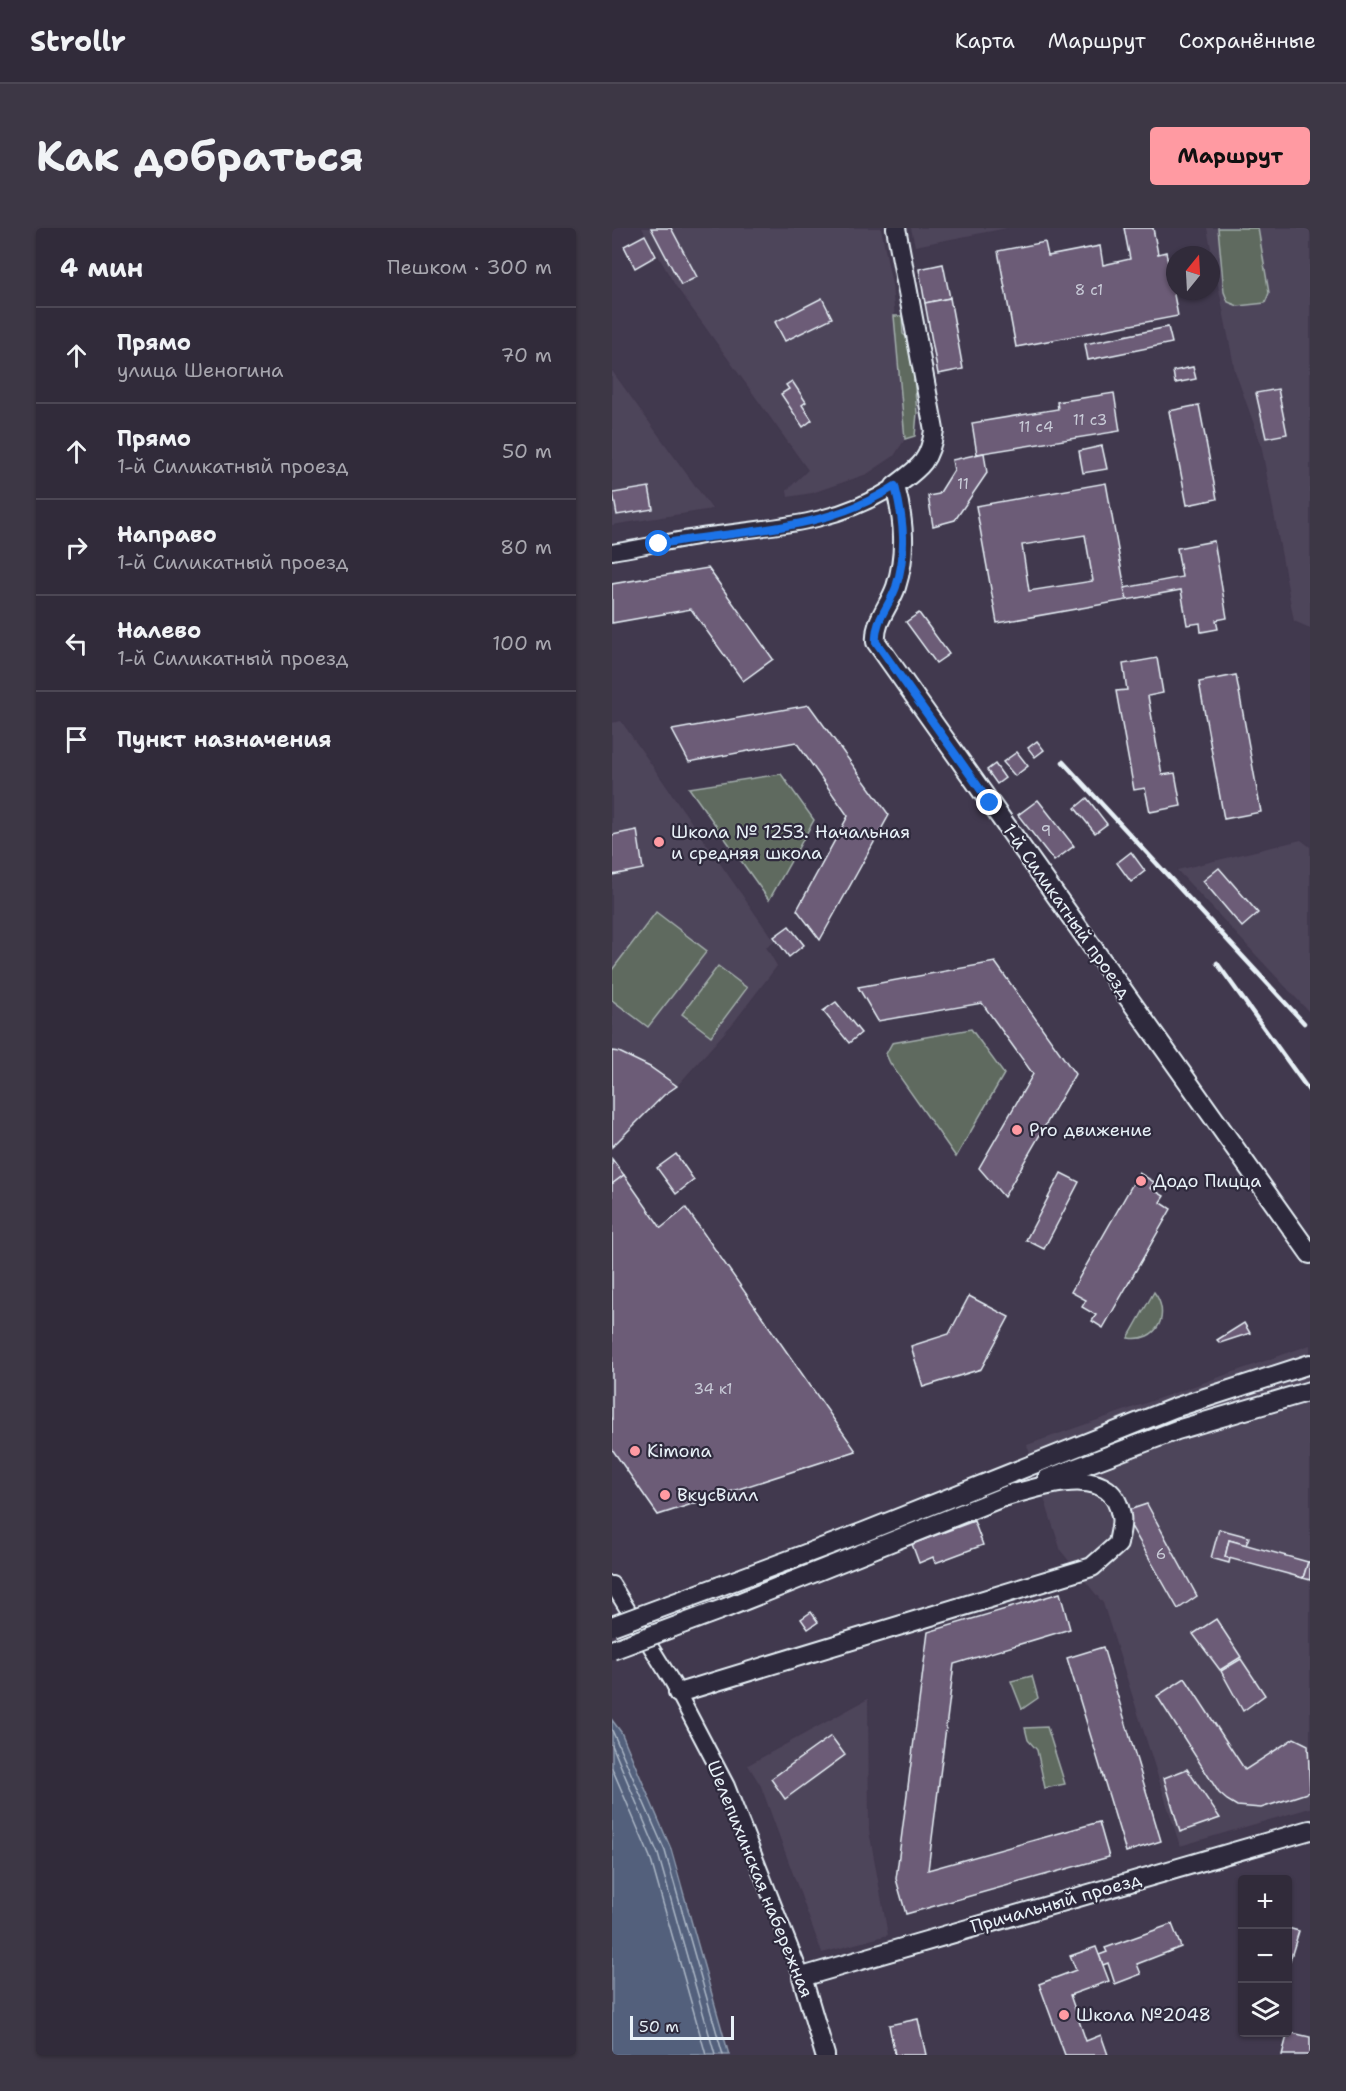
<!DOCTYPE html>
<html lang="ru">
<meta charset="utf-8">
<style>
body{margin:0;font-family:"Shantell Sans",sans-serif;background:#3d3745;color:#f1f3f6}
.controls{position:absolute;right:18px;bottom:18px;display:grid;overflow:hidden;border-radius:6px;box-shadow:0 2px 4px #0004}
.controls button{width:54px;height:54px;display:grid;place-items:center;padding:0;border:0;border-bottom:2px solid #4c4754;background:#312b3a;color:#f1f3f6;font:30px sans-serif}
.compass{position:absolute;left:554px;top:18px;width:54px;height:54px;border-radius:50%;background:#312b3a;box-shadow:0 2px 4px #0004;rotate:18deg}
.scale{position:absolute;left:18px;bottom:15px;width:104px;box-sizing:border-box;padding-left:6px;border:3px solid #e8f1f8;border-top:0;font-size:16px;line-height:21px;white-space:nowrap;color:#e8f1f8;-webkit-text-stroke:4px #2f2a3d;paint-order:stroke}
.stop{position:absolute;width:18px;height:18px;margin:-14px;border:4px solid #1a73e8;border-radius:50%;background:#fff}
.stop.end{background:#1a73e8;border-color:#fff;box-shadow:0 2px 6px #0008}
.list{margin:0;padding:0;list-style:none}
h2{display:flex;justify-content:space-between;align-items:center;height:78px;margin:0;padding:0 24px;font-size:26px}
h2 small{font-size:20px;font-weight:400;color:#a8a7af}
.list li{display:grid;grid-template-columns:39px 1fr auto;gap:18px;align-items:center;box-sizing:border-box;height:96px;padding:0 24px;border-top:2px solid #4c4754}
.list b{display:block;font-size:22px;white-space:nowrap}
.list p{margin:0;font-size:20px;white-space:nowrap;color:#a8a7af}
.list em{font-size:20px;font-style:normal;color:#a8a7af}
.icon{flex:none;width:33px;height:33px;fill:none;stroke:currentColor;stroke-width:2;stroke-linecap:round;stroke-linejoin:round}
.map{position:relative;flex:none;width:698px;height:1827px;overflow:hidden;border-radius:6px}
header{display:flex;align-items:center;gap:36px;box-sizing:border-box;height:84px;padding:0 30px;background:#312b3a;border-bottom:2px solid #4c4754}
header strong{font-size:28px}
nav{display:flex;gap:33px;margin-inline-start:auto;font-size:21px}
.intro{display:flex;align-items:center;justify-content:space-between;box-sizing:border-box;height:144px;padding:0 36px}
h1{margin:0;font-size:42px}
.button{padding:15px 27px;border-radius:6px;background:#ff9aa2;color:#111;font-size:21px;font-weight:700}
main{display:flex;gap:36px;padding:0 36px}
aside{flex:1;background:#312b3a;border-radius:6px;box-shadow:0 2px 4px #0004}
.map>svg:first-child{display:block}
</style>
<header>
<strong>Strollr</strong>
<nav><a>Карта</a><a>Маршрут</a><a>Сохранённые</a></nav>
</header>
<div class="intro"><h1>Как добраться</h1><a class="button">Маршрут</a></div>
<main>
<aside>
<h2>4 мин<small>Пешком · 300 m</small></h2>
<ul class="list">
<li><svg class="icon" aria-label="ahead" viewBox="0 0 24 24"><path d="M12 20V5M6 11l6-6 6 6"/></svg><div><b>Прямо</b><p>улица Шеногина</p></div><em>70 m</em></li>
<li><svg class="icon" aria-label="ahead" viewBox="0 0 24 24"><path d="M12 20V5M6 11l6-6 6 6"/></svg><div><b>Прямо</b><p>1-й Силикатный проезд</p></div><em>50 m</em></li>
<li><svg class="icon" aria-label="right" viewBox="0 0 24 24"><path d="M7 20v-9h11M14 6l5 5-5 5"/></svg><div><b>Направо</b><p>1-й Силикатный проезд</p></div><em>80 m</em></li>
<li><svg class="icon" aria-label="left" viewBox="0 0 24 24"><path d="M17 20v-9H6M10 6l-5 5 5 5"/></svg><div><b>Налево</b><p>1-й Силикатный проезд</p></div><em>100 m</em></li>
<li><svg class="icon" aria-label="arrive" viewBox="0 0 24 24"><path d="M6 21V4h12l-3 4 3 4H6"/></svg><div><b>Пункт назначения</b></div></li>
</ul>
</aside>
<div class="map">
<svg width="698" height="1827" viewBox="0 0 698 1827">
<rect width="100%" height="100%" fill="#41394e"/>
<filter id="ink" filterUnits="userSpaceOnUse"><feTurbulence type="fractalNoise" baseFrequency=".0167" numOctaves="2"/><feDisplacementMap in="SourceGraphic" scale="12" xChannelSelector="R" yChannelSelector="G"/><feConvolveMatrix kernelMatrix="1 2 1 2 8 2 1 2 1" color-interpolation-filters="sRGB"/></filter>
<g filter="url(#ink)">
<g fill="#4e445a">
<polygon points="30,0 269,0 280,57 293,211 282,228 255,246 200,265 176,269 175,262 196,242 63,57"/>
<polygon points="299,0 395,0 303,18"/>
<polygon points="595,0 698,0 698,400 682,393 649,216 623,143"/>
<polygon points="0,143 100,281 0,297"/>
<polygon points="9,493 162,713 154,719 165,738 122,794 65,858 38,839 7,824 0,823 0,495"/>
<polygon points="689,612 698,619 698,785 565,642"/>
<polygon points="698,1117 698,1580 568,1618 491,1375 449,1323 415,1217"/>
<polygon points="256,1471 257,1603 276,1707 210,1725 149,1558 136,1537"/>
</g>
<g fill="#5e6a5f" stroke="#a3aeac" stroke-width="1.5">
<polygon points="606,0 646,0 657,65 653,75 626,78 616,74 612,64"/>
<polygon points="282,88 290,88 291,106 299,113 305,185 303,208 293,211"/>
<polygon points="169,546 202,592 157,672 77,560"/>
<polygon points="44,684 95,723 36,799 0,772 0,742"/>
<polygon points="106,738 135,760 99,808 70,786"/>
<polygon points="359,801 392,846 344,929 278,835 274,826 280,815"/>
<path d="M542,1064C559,1086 546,1115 516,1110Z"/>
<polygon points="420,1448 426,1470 410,1481 399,1453"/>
<polygon points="435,1499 453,1556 433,1560 425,1522 416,1512 413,1500"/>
</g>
<polygon fill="#52607c" stroke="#8e9aae" stroke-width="1.5" points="0,1492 9,1504 59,1621 117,1827 0,1827"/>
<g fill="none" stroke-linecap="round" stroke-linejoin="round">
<g stroke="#acb7c6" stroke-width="1.5">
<polyline points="0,1502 53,1623 111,1827"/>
<polyline points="0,1517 46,1626 103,1827"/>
<polyline points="0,1540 38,1629 94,1827"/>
</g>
</g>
<g fill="#6c5c77" stroke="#e8f1f8" stroke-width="1.5" fill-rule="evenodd">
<polygon points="39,0 59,0 85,49 69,57"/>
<polygon points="512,0 541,0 546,26 554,24 566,88 404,119 386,23 433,14 436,28 488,18 491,37 518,31"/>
<polygon points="33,7 44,28 23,40 12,18"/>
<polygon points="331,36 338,70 313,75 307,41"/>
<polygon points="210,70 220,90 173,113 163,94"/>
<polygon points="338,70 351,141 326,146 313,75"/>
<polygon points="556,99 560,115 476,132 473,116"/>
<polygon points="581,139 584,151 563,155 561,143"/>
<polygon points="180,153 194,174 190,177 200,192 191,199 169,166 177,161 174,157"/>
<polygon points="666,161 675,206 654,210 644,165"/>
<polygon points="502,165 508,203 365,226 360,195 446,181 445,174"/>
<polygon points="587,177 605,271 575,277 557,183"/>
<polygon points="490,218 495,241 471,245 467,223"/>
<polygon points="372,225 375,245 343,292 321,298 316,268 327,266 342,242 340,232"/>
<path d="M494,255L515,372L385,395L364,278ZM473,307L481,353L417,363L410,317Z"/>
<polygon points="37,259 41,281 5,287 1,265"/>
<polygon points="602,313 615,390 604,392 606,401 589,404 588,395 575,397 569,362 515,372 512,360 570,349 565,320"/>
<polygon points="96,340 161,431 131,453 79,381 0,395 0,356"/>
<polygon points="307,385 337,426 324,435 294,394"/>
<polygon points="545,430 551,465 536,468 550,547 563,545 569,578 538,584 533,560 522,562 504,463 515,462 511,436"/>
<polygon points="624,447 649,584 612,591 587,454"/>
<polygon points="197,477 277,587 208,712 185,682 236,588 184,514 77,534 60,502"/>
<polygon points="425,513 432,522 423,529 416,520"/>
<polygon points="405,524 416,538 403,548 391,534"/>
<polygon points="383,536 393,550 385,556 375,542"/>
<polygon points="475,570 495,596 483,605 463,580"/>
<polygon points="426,572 462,618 442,633 406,587"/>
<polygon points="25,602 31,641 0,647 0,607"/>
<polygon points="519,624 533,643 519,654 505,635"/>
<polygon points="607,640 646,685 630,699 591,653"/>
<polygon points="177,698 192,717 177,729 162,709"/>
<polygon points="383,734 463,846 392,969 367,940 421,846 370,775 266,793 246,759"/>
<polygon points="224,774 249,805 237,815 211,783"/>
<polygon points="0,823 7,824 38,839 65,858 52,867 0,919"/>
<polygon points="64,926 82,952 64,966 45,940"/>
<polygon points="0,931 12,947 0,956"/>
<polygon points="449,945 467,954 432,1021 414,1012"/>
<polygon points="527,945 542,954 538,960 552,968 548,974 559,981 491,1100 480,1093 484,1087 470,1079 474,1072 459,1064"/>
<polygon points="12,947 49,1000 74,980 244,1223 46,1287 0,1221 0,956"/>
<polygon points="357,1068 397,1089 369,1141 311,1159 299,1118 337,1106"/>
<polygon points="632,1095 638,1105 608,1115 605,1112"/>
<polygon points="535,1276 585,1368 566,1381 511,1284"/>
<polygon points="362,1293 371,1317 323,1335 321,1329 307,1335 300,1316"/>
<polygon points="607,1301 637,1309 634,1317 617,1312 613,1329 618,1330 617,1335 599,1330"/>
<polygon points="617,1312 696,1334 691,1350 613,1329"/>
<polygon points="696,1334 698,1334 698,1352 691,1350"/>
<polygon points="448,1365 458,1401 342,1436 316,1642 487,1594 497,1629 294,1686 284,1651 316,1404"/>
<polygon points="199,1384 206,1394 196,1401 189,1391"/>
<polygon points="604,1391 629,1429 608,1442 581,1406"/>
<polygon points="491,1419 549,1613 514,1624 455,1430"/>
<polygon points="629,1431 653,1467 631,1483 609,1443"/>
<polygon points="573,1450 633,1542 682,1510 696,1517 698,1564 649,1580 625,1578 615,1572 607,1565 545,1468"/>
<polygon points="219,1508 233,1527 173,1571 159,1551"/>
<polygon points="575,1541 608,1590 568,1604 552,1550"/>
<polygon points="560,1696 569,1719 525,1736 529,1746 503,1756 496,1735 491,1737 487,1727 495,1724 493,1720"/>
<polygon points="676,1700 687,1703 676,1739"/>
<polygon points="484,1719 497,1753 458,1767 474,1813 489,1807 496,1827 453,1827 427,1756 464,1742 458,1728"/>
<polygon points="306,1791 314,1827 283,1827 277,1797"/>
<polygon points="676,1804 698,1809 698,1827 670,1827"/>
</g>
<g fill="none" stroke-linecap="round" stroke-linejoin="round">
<defs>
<g id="minor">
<path d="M0,324C30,319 60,313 90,308C160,298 222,298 283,258"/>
<polyline points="0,1356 61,1455 115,1558 190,1749"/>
</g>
<g id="tertiary">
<path d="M284,0L322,202C318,234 307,240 283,258C292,292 295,325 284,359C277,379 262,393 264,414L698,1026"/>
<polyline points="435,1251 565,1202 698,1163"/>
<polyline points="108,1358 252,1304 562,1180 698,1136"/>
<polyline points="116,1379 401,1265"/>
<path d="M66,1465L480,1339L506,1316C507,1307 511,1296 509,1288C500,1231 427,1260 391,1269"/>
<polyline points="213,1827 190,1749 698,1602"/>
</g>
</defs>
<use href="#minor" stroke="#e8f1f8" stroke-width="18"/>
<use href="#tertiary" stroke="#e8f1f8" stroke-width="22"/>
<use href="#minor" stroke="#2f2a3d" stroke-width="14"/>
<use href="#tertiary" stroke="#2f2a3d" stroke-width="18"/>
<g stroke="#e8f1f8" stroke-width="4.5">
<polyline points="451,534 692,795"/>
<polyline points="605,735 698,864"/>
</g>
<defs>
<g id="tertiary-bridge">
<polyline points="0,1398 108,1358"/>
<polyline points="0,1422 116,1379"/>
</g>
</defs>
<use href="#tertiary-bridge" stroke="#e8f1f8" stroke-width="22" stroke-linecap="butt"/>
<use href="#tertiary-bridge" stroke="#2f2a3d" stroke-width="18"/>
</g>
</g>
<g fill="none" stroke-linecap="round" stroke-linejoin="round" filter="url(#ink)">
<path stroke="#1a73e8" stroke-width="8" d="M47,316C127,302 213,304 283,258C292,292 295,325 284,359C277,379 262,393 264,414L378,575"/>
</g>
<g fill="#ff9aa2" stroke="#2f2a3d" stroke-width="2">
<circle cx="47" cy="614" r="6"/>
<circle cx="405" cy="902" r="6"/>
<circle cx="529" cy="953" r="6"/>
<circle cx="23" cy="1223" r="6"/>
<circle cx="53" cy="1267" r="6"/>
<circle cx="452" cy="1787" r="6"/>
</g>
<g text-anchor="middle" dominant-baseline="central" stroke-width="4.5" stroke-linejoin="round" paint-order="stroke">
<g font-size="15" fill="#c9ccd8">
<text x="477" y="62">8 с1</text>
<text x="478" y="192">11 с3</text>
<text x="424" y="199">11 с4</text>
<text x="351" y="256">11</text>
<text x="434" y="603">9</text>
<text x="101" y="1161">34 к1</text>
<text x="549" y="1326">6</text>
</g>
<g font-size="18" fill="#e8f1f8" stroke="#2f2a3d" text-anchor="start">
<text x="59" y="604">Школа № 1253. Начальная<tspan x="59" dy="21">и средняя школа</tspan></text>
<text x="417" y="902">Pro движение</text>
<text x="541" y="953">Додо Пицца</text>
<text x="35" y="1223">Kimona</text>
<text x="65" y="1267">ВкусВилл</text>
<text x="464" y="1787">Школа №2048</text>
</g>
<g font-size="18" fill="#e8f1f8" stroke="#2f2a3d">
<text transform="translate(455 683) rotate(55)">1-й Силикатный проезд</text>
<text transform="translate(148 1651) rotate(68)">Шелепихинская набережная</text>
<text transform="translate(444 1675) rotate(-16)">Причальный проезд</text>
</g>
</g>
</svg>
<div class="controls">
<button>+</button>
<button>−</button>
<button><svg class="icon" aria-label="layers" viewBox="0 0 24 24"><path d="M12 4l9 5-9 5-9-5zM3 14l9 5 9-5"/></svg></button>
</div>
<svg class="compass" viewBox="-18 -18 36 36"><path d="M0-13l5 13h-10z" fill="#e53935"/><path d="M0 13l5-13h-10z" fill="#a8a7af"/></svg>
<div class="scale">50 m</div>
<div class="stop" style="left:47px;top:316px"></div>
<div class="stop end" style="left:378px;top:575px"></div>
</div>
</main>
